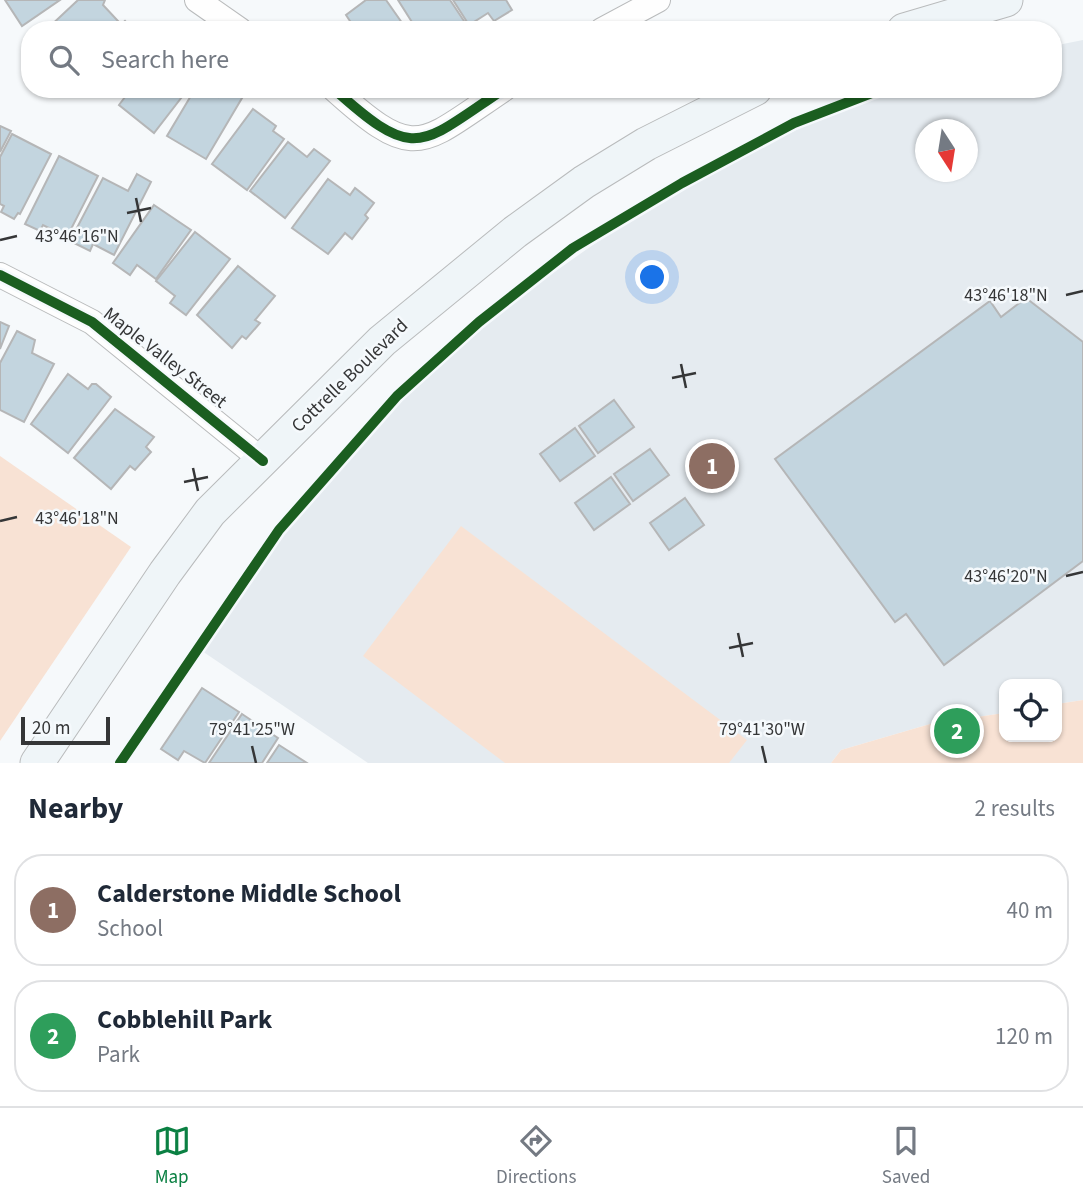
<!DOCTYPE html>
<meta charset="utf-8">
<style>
body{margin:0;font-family:"Source Sans 3",sans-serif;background:#f2f2f3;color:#1f2937}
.controls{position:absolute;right:21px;bottom:21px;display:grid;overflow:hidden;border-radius:14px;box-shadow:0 2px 5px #0004}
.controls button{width:63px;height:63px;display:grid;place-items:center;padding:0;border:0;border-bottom:2px solid #e0e1e3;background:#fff;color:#1f2937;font:35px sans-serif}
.compass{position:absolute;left:915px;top:119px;width:63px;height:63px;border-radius:50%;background:#fff;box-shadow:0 2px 5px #0004;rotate:168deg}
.scale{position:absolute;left:21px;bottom:18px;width:89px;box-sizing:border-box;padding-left:7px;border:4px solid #353637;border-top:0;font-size:19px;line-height:24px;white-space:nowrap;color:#353637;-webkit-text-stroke:5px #f5f9fc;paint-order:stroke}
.you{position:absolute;left:653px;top:278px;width:24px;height:24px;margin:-18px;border:5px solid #fff;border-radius:50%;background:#1a73e8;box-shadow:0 0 0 10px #1a73e833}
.badge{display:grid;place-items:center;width:46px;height:46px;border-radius:50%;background:#0b8043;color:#fff;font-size:23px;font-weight:700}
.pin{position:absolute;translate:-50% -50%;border:4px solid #fff;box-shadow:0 2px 7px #0006}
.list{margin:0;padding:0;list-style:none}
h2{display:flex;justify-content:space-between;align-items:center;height:91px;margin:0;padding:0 28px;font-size:30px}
h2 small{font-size:23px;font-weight:400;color:#747a83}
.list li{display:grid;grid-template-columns:46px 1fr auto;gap:21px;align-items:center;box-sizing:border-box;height:112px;margin:0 14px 14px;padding:0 14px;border:2px solid #e0e1e3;border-radius:28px}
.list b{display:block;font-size:26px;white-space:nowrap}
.list p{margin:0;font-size:23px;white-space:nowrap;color:#747a83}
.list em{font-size:23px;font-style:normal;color:#747a83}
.icon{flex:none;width:38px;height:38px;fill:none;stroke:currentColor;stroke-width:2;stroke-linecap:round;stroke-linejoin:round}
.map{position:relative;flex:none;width:1083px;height:763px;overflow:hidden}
.search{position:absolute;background:#fff;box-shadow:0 2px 5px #0004;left:21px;right:21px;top:21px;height:77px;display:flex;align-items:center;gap:18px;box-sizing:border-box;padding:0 24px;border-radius:28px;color:#747a83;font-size:26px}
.sheet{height:343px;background:#fff}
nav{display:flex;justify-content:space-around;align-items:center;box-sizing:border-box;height:98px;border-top:2px solid #e0e1e3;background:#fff;font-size:19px;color:#747a83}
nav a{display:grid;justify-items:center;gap:4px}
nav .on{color:#0b8043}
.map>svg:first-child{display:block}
</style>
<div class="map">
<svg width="1083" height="763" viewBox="0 0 1083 763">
<rect width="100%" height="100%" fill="#f6f9fb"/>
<path fill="#e5ebf0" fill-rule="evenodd" d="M1083,40V700L1057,704V684H1004V713L930,724L841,750L831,763H368L202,651L284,532L399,401L506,306L654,202L816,120L900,89H1053V46ZM926,130H968V172H926Z"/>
<g fill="#f8e2d4">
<polygon points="0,456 131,547 0,741"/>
<polygon points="461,526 747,740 729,763 505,763 363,656"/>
<polygon points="1083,700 1083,763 831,763 841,750 930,724 1004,713 1004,737 1057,737 1057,704"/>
</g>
<g fill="#c3d5df" stroke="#b5b6b7" stroke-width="2">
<polygon points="5,0 60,0 22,26"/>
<polygon points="78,0 105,0 103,5 118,21 110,30 46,30"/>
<polygon points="366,0 386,0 407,30 356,30 346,15"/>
<polygon points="398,0 450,0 464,21 453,30 417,30"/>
<polygon points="453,0 506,0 512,10 494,21 488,13 469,25"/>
<polygon points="125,21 134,30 115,30"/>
<polygon points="131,89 188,89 154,133 119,105"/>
<polygon points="195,89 204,89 218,97 223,89 227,89 242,98 206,159 167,136"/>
<polygon points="253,109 276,126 273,131 284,139 247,190 212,164"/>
<polygon points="0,126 11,131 0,152"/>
<polygon points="12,134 51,154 20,214 18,213 14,219 1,212 4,206 0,204 0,157"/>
<polygon points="288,142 307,157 314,149 330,161 285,218 250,191"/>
<polygon points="59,156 98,176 67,237 43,225 40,231 25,224"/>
<polygon points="137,174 151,182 114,255 93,244 90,251 70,241 103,178 128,191"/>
<polygon points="328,179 350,195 355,188 374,203 365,215 368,218 352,239 345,233 328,254 292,228"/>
<polygon points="154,205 191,230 156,279 137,265 130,275 113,263"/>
<polygon points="195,232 230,259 186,315 170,303 175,296 156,281"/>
<polygon points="238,266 275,296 255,320 260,323 246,339 242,336 232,348 197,315"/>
<polygon points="1026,298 1083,342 1083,561 944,665 906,614 895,622 775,459 990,301 1001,317"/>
<polygon points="0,322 9,326 0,349"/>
<polygon points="17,331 35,340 32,353 54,364 24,422 0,410 0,363"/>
<polygon points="68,374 88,389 92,384 96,384 111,397 68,453 31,424"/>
<polygon points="614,400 634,427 598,453 579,426"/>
<polygon points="115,409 154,437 146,447 151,452 135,470 130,466 111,489 74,458"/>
<polygon points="575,428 595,456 560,481 540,454"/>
<polygon points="650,449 669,475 633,501 614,474"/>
<polygon points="611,477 630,504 594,530 575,503"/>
<polygon points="685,498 704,525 669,550 650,523"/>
<polygon points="202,688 239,712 205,763 184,751 178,760 161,749"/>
<polygon points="242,714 278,738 262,763 209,763"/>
<polygon points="279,745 307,763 267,763"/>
</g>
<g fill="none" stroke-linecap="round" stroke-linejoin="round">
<defs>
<g id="minor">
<polyline points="197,0 240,30"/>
<polyline points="602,30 658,0"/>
<path d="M334,89C416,163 419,146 504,89"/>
<polyline points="0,275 92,322 263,461"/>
</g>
<g id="secondary">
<polyline points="904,30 1006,0"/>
<polyline points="37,763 165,573 210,512 382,341 515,232 584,182 646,144 755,89"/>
</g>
</defs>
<use href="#minor" stroke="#b9bbbc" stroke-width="26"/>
<use href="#secondary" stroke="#b9bbbc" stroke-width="35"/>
<use href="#minor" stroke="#fefefe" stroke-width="24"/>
<use href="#secondary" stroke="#eff5f8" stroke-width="33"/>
<defs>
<g id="cycleway">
<path d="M334,89C416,163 419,146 504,89"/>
<polyline points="0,275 92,322 263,461"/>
<polyline points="120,763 279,530 397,396 479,322 573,248 682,183 794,123 882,89"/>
</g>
</defs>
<use href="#cycleway" stroke="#f5f9fc" stroke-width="15"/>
<use href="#cycleway" stroke="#1b5e20" stroke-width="10"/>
</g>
<path fill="none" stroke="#353637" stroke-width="2.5" d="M136,198L141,222M127,213L151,208M0,240L17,236M1066,295L1083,291M681,364L686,388M672,378L696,373M193,468L198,491M184,482L208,477M0,521L17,517M1066,576L1083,572M738,633L743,657M729,648L753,643M252,746L256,763M762,746L766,763"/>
<g text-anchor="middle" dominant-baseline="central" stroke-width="5" stroke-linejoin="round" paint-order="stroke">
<g font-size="19" fill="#353637" stroke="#f5f9fc">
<text transform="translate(165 358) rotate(38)">Maple Valley Street</text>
<text transform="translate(350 376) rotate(-44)">Cottrelle Boulevard</text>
</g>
</g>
<g font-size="18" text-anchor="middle" fill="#353637" stroke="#f5f9fc" stroke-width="5" stroke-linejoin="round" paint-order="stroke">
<text x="77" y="242">43°46'16"N</text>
<text x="1006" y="301">43°46'18"N</text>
<text x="77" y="524">43°46'18"N</text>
<text x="1006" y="582">43°46'20"N</text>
<text x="252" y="735">79°41'25"W</text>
<text x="762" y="735">79°41'30"W</text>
</g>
</svg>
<div class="controls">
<button><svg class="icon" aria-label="locate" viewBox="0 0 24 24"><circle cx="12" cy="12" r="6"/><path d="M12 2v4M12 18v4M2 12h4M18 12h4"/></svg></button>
</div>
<svg class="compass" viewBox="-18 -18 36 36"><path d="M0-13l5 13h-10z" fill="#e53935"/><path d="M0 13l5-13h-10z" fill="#747a83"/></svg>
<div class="scale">20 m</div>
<div class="you"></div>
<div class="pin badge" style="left:712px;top:466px;background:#8d6e63">1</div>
<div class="pin badge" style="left:957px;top:731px;background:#2e9e5b">2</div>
<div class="search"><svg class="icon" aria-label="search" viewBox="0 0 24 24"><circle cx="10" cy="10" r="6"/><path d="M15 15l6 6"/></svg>Search here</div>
</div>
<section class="sheet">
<h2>Nearby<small>2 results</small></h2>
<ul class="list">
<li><span class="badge" style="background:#8d6e63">1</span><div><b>Calderstone Middle School</b><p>School</p></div><em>40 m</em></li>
<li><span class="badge" style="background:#2e9e5b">2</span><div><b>Cobblehill Park</b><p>Park</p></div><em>120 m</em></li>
</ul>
</section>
<nav>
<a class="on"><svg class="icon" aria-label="map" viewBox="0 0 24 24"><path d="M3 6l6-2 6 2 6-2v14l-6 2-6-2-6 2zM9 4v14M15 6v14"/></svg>Map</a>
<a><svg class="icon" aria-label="directions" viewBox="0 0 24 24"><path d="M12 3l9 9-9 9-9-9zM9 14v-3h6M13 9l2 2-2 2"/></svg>Directions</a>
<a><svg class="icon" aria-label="saved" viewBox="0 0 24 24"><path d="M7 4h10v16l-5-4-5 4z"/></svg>Saved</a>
</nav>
